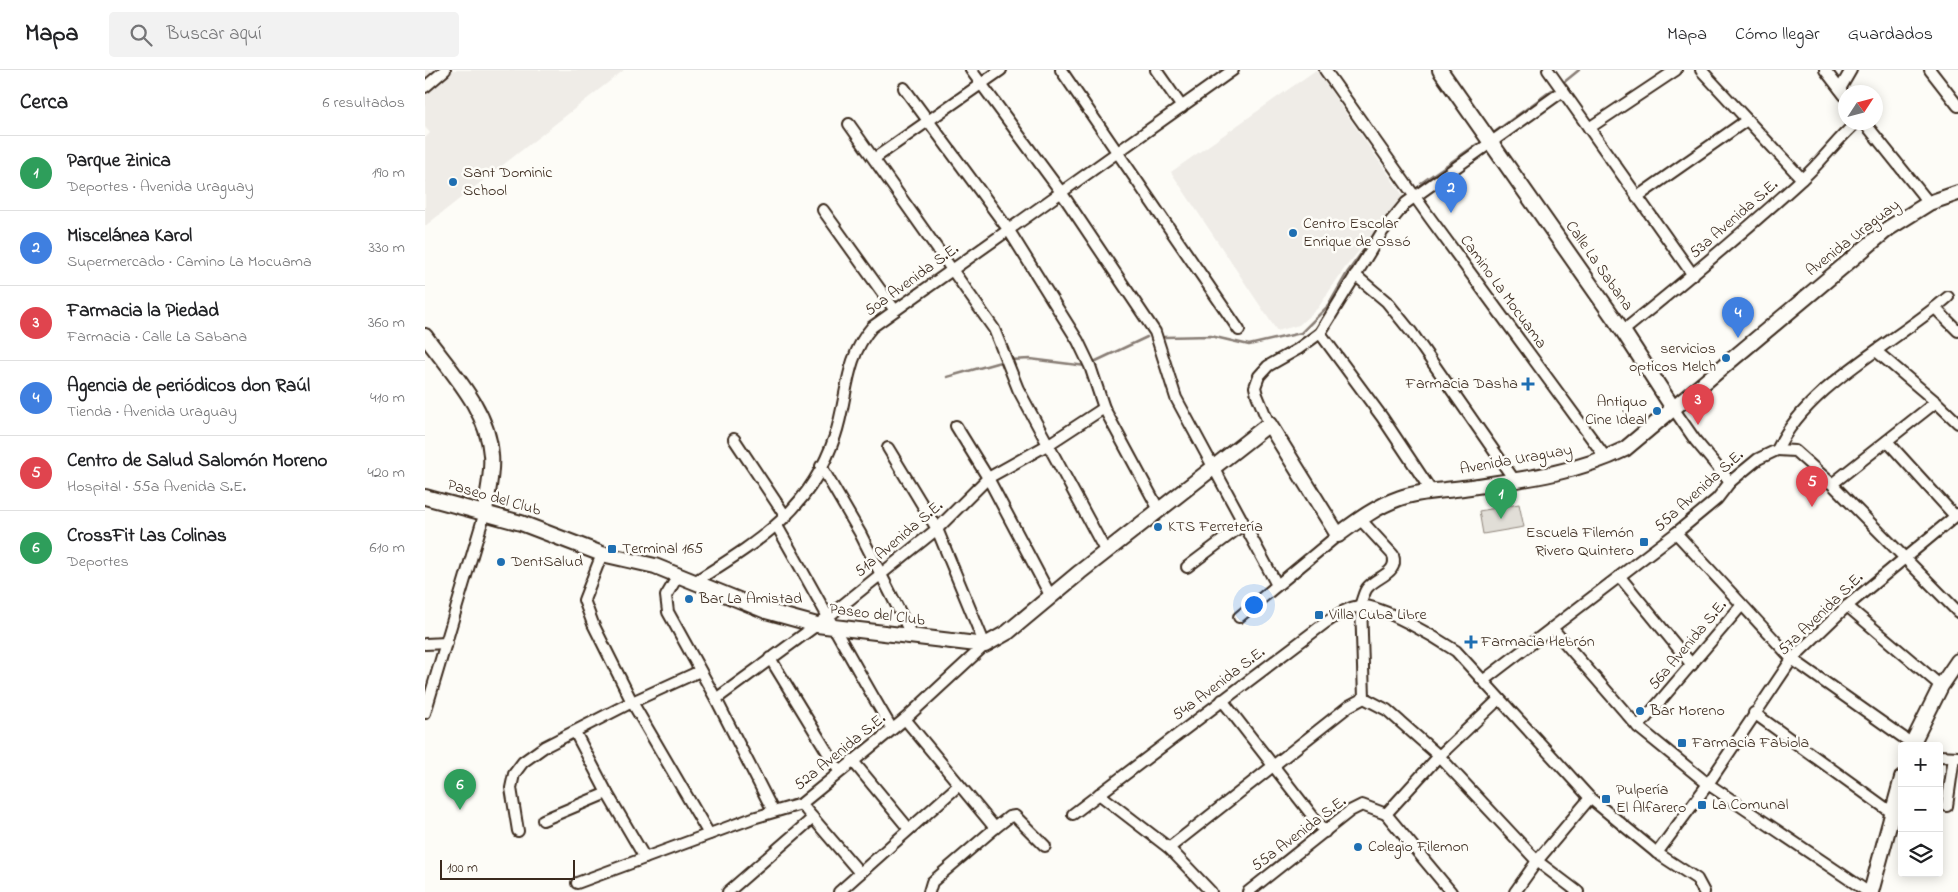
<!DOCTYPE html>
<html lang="es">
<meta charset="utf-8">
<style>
body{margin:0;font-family:"Indie Flower",sans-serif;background:#f2f2f2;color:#202124}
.controls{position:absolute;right:15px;bottom:15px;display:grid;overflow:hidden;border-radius:5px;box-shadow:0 2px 12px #0003}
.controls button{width:45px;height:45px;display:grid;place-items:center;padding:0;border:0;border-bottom:1px solid #e0e0e0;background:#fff;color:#202124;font:25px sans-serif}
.compass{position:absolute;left:1413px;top:15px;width:45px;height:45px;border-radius:50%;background:#fff;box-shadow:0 2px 12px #0003;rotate:54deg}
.scale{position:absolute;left:15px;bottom:12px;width:135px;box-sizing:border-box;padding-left:5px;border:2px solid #3b2a1e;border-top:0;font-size:14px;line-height:18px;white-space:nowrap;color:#3b2a1e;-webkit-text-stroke:4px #fdfcf7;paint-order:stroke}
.you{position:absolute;left:828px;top:534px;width:18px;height:18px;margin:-12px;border:4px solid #fff;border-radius:50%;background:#1a73e8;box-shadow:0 0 0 8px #1a73e833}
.badge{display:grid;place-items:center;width:32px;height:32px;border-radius:50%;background:#1a73e8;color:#fff;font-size:16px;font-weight:700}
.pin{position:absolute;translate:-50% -41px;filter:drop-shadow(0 1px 2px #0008)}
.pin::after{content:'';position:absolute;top:26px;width:18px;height:15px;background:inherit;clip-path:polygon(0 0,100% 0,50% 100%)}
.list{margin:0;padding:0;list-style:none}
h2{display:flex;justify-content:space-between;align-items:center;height:65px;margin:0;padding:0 20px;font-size:21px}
h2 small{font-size:16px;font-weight:400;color:#757577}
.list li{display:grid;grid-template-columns:32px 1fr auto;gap:15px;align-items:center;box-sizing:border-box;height:75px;padding:0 20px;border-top:1px solid #e0e0e0}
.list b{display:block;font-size:19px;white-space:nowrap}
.list p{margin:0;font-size:16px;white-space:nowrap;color:#757577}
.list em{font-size:16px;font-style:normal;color:#757577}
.icon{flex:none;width:28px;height:28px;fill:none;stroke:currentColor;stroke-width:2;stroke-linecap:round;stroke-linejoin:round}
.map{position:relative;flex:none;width:1533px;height:822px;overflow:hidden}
header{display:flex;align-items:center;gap:30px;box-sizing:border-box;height:70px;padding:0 25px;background:#fff;border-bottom:1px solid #e0e0e0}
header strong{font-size:24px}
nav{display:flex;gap:28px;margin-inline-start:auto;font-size:18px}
.search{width:350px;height:45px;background:#f2f2f2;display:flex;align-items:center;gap:12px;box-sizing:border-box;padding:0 18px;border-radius:5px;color:#757577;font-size:19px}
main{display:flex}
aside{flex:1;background:#fff}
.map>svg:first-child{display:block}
</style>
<header>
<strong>Mapa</strong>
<div class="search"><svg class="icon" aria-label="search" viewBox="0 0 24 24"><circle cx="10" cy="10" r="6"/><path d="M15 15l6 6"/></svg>Buscar aquí</div>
<nav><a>Mapa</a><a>Cómo llegar</a><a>Guardados</a></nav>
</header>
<main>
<aside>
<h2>Cerca<small>6 resultados</small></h2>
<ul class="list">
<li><span class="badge" style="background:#2e9e5b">1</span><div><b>Parque Zinica</b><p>Deportes · Avenida Uraguay</p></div><em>190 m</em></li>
<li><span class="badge" style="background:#3f7fe0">2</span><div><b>Miscelánea Karol</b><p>Supermercado · Camino La Mocuama</p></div><em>330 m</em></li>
<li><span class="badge" style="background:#e0444e">3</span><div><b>Farmacia la Piedad</b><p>Farmacia · Calle La Sabana</p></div><em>360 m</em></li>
<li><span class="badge" style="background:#3f7fe0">4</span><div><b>Agencia de periódicos don Raúl</b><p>Tienda · Avenida Uraguay</p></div><em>410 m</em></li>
<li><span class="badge" style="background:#e0444e">5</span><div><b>Centro de Salud Salomón Moreno</b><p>Hospital · 55a Avenida S.E.</p></div><em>420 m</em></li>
<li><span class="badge" style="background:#2e9e5b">6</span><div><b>CrossFit Las Colinas</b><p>Deportes</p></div><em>610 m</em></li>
</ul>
</aside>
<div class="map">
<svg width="1533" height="822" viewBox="0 0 1533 822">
<rect width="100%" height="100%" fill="#fdfcf7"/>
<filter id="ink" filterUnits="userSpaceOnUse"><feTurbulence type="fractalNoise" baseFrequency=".02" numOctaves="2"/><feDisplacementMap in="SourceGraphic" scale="10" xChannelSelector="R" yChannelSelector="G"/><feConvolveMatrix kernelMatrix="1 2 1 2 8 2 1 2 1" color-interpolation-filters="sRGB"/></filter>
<g filter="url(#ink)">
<g fill="#efece7">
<polygon points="0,0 199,0 0,156 0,68 5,63 0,57"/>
<polygon points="891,0 979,127 919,199 893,238 874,255 852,261 746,102"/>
</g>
<polygon fill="#e1ded7" stroke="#8e847a" points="1094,434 1099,457 1058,464 1054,441"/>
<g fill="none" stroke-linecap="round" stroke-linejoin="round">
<g stroke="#887d74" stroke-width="2.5">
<polyline points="1138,13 1154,0"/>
<polyline points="1067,64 1127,20"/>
<polyline points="996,113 1052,74"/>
<polyline points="974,134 979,127"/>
<polyline points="739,267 786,266 824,275 876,263 903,236 922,203 946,170"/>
<polyline points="584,290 605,289 661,296"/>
<polyline points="671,291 722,267"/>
<polyline points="522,307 579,291"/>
</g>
<defs>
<g id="street">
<polyline points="546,0 636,122 730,262 751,328 852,515"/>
<polyline points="636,0 814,260"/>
<polyline points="731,0 757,37"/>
<polyline points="900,0 1005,148 1181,388"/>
<polyline points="1123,0 1268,205"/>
<polyline points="1276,0 1377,109"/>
<polyline points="1400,0 1420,26"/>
<polyline points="1505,0 1533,36"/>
<polyline points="0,17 20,0"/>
<polyline points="479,18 583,159 653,271 665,296 679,338 734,440"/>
<polyline points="1415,19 1426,0"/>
<polyline points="1439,52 1504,133"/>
<polyline points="424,54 569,259 593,319 681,482"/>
<polyline points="1164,58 1251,0"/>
<polyline points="450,88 576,0"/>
<polyline points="1212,127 1322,50"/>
<polyline points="398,140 469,239"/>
<polyline points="930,205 962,232 987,263 1090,411"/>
<polyline points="1510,238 1533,261"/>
<path d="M1198,261C1259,212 1319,162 1376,110C1397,92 1411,70 1432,52"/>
<polyline points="895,263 957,347 1007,422"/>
<polyline points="1451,281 1511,332 1533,353"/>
<polyline points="1248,338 1270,370 1305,412"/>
<polyline points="844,354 832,325 830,317 834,306 843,296 873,279 895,263 957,162 981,133 1138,21"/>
<polyline points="531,356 563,408 626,527"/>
<polyline points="309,369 361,447"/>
<polyline points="1462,371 1530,446"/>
<polyline points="1352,380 1370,381 1407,414 1533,542"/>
<polyline points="396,396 435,463 487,566"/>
<polyline points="1407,414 1511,332"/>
<path d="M935,449L968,485C974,503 953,506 943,517C939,521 938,528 936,533L939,628"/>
<path d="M352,456C391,524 427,592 467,659"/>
<polyline points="1251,463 1367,589 1486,673"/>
<polyline points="177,484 159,530 168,554 207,632 284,764"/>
<polyline points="762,497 819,454"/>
<polyline points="254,504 241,526 243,542 291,629 348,741"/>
<polyline points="1195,507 1267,595"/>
<path d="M271,511C334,471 385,441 410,366C423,328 419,289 447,257L808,0"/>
<polyline points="1422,536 1516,616"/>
<polyline points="814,547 913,465"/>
<polyline points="1127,558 1213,657 1283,714 1443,822"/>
<polyline points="0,574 22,573"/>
<polyline points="345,588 414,701"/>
<path d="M1059,610L1251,463L1292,429L1305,412L1333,389L1352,380C1382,315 1469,274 1523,227"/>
<polyline points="291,629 404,546 512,459 563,408 624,374 679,338"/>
<polyline points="797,630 900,762"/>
<polyline points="0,643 60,442"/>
<polyline points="1329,643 1466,742"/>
<polyline points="480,649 570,758 584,747 590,746 620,776"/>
<polyline points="1213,657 1316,536"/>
<polyline points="150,662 182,723 220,788"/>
<polyline points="1514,686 1533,687"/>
<polyline points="427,690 484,759"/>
<polyline points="674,724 744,778 786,822"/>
<polyline points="376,734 435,803"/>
<polyline points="1522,736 1529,687"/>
<path d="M648,744L900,553C911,546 921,538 934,536C954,533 1013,569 1031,581L1165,728L1232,783L1272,809L1279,822"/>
<polyline points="961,744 1014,686 1074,629"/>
<polyline points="118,750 182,723"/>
<polyline points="93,761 86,718 89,704 98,692 119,677 207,632 275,601"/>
<polyline points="744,778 924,636 939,628 962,640 1014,686 1112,791 1153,822"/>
<polyline points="1232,783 1283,714 1367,589 1422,536 1533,444"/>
<polyline points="152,813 328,748 376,734 480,649 560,575 512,459 463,378"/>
<polyline points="303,822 388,748"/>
<polyline points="414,822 534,715"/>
<polyline points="504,822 507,812 570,758"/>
<polyline points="823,822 925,741 937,735 961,744 1026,822"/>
<polyline points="1090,822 1112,791 1165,728"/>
</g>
<g id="secondary">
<polyline points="1015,0 1198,261 1248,338"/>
<path d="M0,266C26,302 63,339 66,385C68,403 62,424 60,442"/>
<path d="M0,427L96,453L177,484L230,496L341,541L392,555L560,575L583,562L655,502L844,354L913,465C932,451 952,436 975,428C994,421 1018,421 1038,418C1093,410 1150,404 1200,379L1464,158L1504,133L1533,123"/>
<polyline points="1486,676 1516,616 1533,591"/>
<polyline points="1446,822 1477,708"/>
</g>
</defs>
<use href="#street" stroke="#3b2a1e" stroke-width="14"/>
<use href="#secondary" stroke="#3b2a1e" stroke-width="18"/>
<use href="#street" stroke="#fdfcf7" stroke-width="10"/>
<use href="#secondary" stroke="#fdfcf7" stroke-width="14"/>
</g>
</g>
<g fill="#1f6fb2" stroke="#fdfcf7" stroke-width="2">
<circle cx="28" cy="112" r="5"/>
<circle cx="868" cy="163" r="5"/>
<circle cx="1301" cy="288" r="5"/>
<path d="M1100.5 306.5h5v5h5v5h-5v5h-5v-5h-5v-5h5z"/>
<circle cx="1232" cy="341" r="5"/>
<circle cx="733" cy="457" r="5"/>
<rect x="1214" y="467" width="10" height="10" rx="2.5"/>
<rect x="182" y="474" width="10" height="10" rx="2.5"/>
<circle cx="76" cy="492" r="5"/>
<circle cx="264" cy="529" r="5"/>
<rect x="889" y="540" width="10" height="10" rx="2.5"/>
<path d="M1043.5 564.5h5v5h5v5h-5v5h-5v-5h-5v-5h5z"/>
<circle cx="1215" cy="641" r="5"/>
<rect x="1252" y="668" width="10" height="10" rx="2.5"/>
<rect x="1176" y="724" width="10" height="10" rx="2.5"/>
<rect x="1272" y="730" width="10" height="10" rx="2.5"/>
<circle cx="933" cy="777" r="5"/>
</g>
<g text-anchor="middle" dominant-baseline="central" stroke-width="5" stroke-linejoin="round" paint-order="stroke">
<g font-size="16" fill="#3b2a1e" stroke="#fdfcf7" text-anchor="start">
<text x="38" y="103">Sant Dominic<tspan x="38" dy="18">School</tspan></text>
<text x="878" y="154">Centro Escolar<tspan x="878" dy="18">Enrique de Ossó</tspan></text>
<text x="1291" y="279" text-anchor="end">servicios<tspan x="1291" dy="18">opticos Melch</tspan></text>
<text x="1093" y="314" text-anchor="end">Farmacia Dasha</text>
<text x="1222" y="332" text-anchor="end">Antiguo<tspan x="1222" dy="18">Cine Ideal</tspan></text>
<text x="743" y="457">KTS Ferretería</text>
<text x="1209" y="463" text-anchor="end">Escuela Filemón<tspan x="1209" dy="18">Rivero Quintero</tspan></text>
<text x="197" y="479">Terminal 165</text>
<text x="86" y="492">DentSalud</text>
<text x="274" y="529">Bar La Amistad</text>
<text x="904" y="545">Villa Cuba Libre</text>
<text x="1056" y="572">Farmacia Hebrón</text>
<text x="1225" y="641">Bar Moreno</text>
<text x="1267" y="673">Farmacia Fabiola</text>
<text x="1191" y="720">Pulpería<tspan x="1191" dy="18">El Alfarero</tspan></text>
<text x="1287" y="735">La Comunal</text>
<text x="943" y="777">Colegio Filemon</text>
</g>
<g font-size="16" fill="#3b2a1e" stroke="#fdfcf7">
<text transform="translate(1309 149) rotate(-41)">53a Avenida S.E.</text>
<text transform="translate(1428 168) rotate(-38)">Avenida Uraguay</text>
<text transform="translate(1174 196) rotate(55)">Calle La Sabana</text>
<text transform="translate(487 210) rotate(-36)">50a Avenida S.E.</text>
<text transform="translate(1078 222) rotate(54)">Camino La Mocuama</text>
<text transform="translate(1091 390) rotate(-10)">Avenida Uraguay</text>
<text transform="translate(1274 421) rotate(-42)">55a Avenida S.E.</text>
<text transform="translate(69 428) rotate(16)">Paseo del Club</text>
<text transform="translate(474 469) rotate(-40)">51a Avenida S.E.</text>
<text transform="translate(1396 544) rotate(-44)">57a Avenida S.E.</text>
<text transform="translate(452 545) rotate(7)">Paseo del Club</text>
<text transform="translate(1263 575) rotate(-50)">56a Avenida S.E.</text>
<text transform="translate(794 614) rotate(-37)">54a Avenida S.E.</text>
<text transform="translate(415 682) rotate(-39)">52a Avenida S.E.</text>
<text transform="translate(874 764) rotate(-37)">55a Avenida S.E.</text>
</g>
</g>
</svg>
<div class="controls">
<button>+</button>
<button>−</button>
<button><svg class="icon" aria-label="layers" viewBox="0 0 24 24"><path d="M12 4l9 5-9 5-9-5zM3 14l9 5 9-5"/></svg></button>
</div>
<svg class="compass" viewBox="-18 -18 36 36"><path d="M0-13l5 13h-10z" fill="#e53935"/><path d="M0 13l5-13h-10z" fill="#757577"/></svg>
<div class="scale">100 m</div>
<div class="you"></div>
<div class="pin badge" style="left:1076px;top:449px;background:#2e9e5b">1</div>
<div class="pin badge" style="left:1026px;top:143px;background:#3f7fe0">2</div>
<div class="pin badge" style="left:1273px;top:355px;background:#e0444e">3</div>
<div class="pin badge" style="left:1313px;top:268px;background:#3f7fe0">4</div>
<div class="pin badge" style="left:1387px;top:437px;background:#e0444e">5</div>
<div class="pin badge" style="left:35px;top:740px;background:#2e9e5b">6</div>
</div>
</main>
